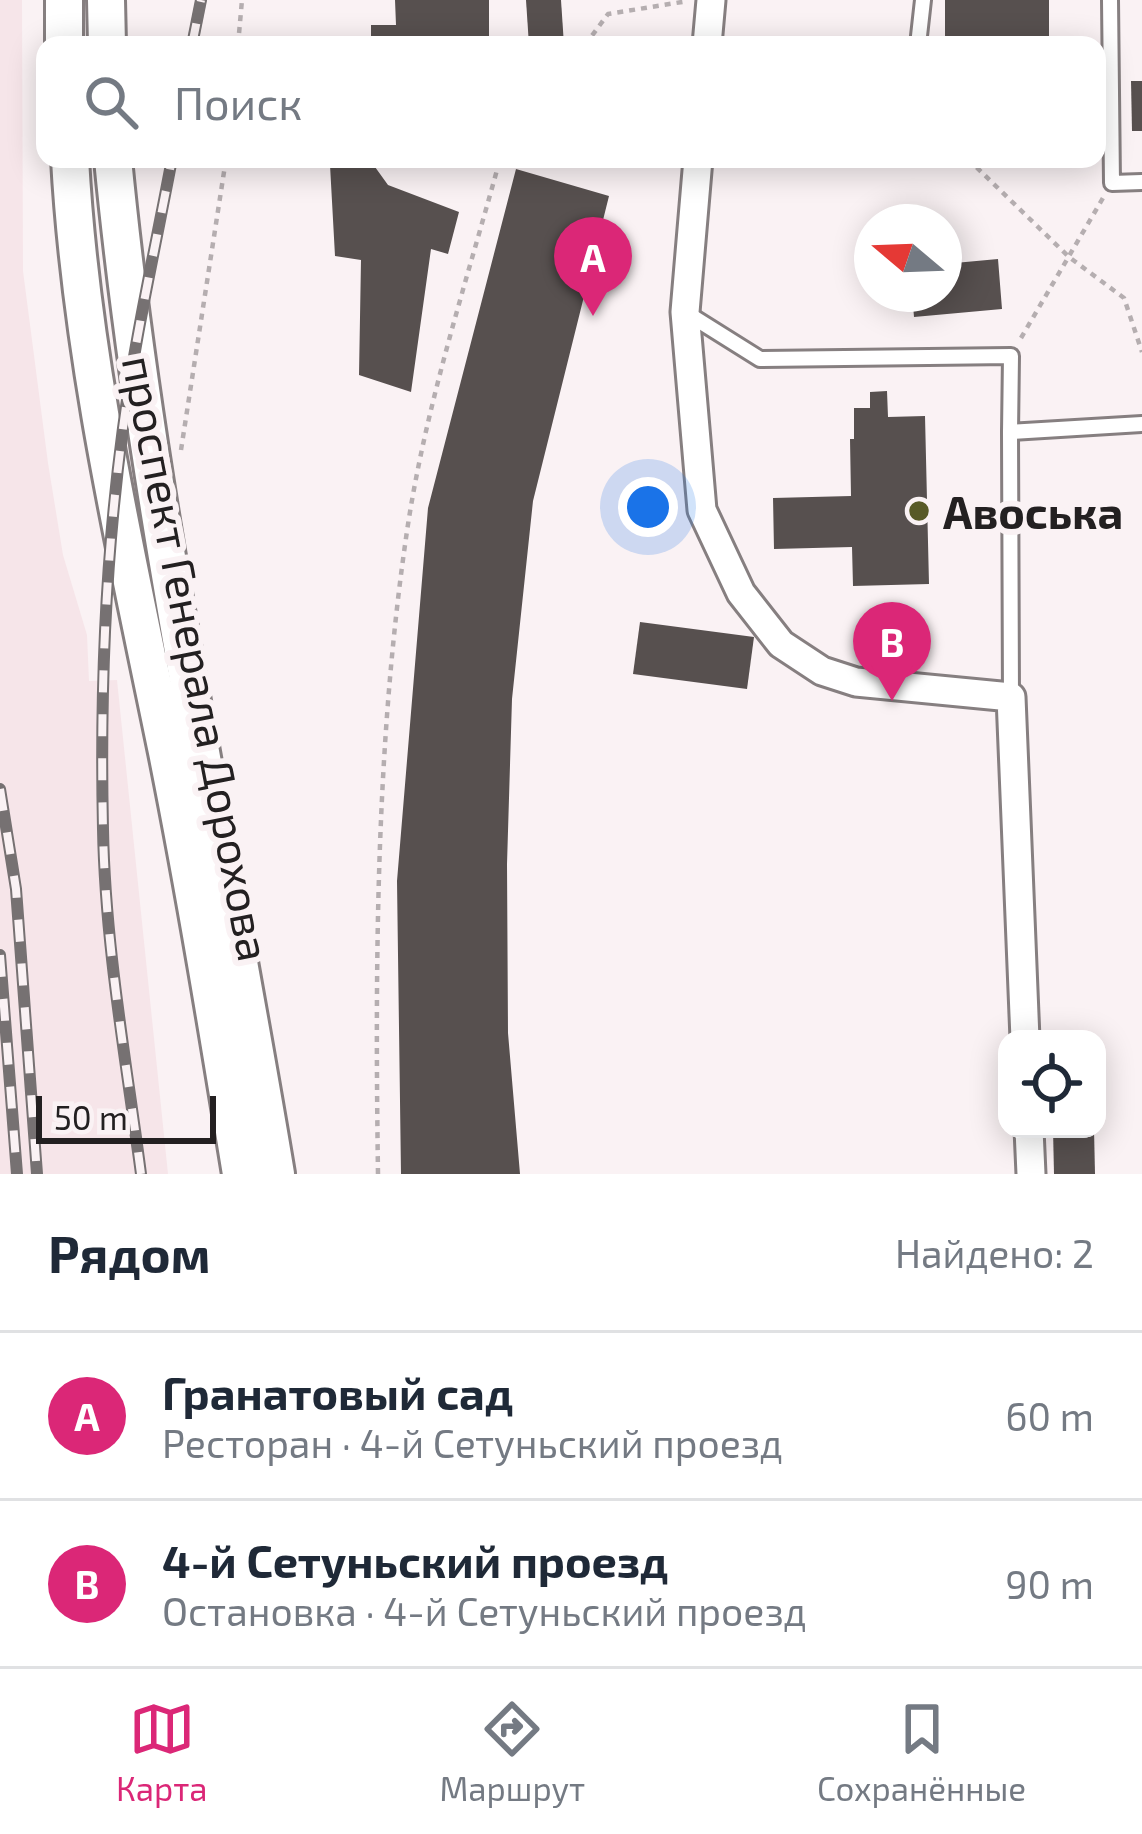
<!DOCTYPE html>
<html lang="ru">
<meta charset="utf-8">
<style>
body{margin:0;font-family:"Exo 2",sans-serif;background:#f6f6f7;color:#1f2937}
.controls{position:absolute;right:36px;bottom:36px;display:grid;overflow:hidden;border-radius:24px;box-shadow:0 6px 30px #0003}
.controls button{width:108px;height:108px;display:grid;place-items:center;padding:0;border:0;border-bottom:3px solid #e0e1e3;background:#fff;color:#1f2937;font:60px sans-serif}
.compass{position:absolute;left:854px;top:204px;width:108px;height:108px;border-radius:50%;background:#fff;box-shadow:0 6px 30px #0003;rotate:289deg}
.scale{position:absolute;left:36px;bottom:30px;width:180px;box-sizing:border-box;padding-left:12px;border:6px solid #232021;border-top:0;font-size:33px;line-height:42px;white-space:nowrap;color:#232021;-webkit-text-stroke:9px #faf2f4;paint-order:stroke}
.you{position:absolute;left:648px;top:507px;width:42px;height:42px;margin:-30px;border:9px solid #fff;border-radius:50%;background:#1a73e8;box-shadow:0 0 0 18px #1a73e833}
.badge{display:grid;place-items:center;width:78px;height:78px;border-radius:50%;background:#db2777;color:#fff;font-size:39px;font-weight:700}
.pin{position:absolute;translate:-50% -99px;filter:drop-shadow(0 3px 6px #0008)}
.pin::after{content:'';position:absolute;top:63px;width:42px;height:36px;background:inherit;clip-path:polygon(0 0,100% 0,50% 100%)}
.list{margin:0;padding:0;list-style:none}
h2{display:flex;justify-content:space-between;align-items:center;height:156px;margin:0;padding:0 48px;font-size:51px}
h2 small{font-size:39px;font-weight:400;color:#747a83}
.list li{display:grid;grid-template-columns:78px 1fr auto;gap:36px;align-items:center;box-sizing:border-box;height:168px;padding:0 48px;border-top:3px solid #e0e1e3}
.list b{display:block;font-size:45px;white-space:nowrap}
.list p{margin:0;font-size:39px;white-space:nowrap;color:#747a83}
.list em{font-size:39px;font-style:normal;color:#747a83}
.icon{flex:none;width:66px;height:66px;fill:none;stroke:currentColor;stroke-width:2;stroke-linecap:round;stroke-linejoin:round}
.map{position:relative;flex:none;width:1142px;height:1174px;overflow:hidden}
.search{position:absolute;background:#fff;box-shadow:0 6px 30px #0003;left:36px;right:36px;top:36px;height:132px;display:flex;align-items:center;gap:30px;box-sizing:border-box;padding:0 42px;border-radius:24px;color:#747a83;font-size:45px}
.sheet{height:492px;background:#fff}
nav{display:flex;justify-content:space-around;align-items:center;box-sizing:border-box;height:168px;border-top:3px solid #e0e1e3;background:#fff;font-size:33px;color:#747a83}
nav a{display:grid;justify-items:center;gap:6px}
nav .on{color:#db2777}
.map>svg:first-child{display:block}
</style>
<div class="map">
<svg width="1142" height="1174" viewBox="0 0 1142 1174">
<rect width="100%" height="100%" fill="#faf2f4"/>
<polygon fill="#f6e5e9" points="0,0 22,0 23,271 48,463 63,555 87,635 89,681 117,680 168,1174 0,1174"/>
<g fill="#57504f">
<polygon points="395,0 489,0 489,45 371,45 371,25 396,25"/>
<polygon points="526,0 561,0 564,45 529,45"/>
<rect x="945" y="0" width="104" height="45"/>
<polygon points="1131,81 1142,81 1142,131 1132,131"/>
<polygon points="370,160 388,185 459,212 448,254 431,249 411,392 359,375 361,260 335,256 330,165"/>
<polygon points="516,169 609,196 533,501 512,699 507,864 508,1033 520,1174 401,1174 397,881 428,508"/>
<polygon points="998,259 1002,309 914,317 912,294 944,294 944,264"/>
<polygon points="887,391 888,417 925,416 929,584 853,586 852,547 774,549 773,498 851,496 850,439 854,439 854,408 870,408 870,392"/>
<polygon points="640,622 754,637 747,689 633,674"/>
<polygon points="1053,1129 1094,1129 1095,1174 1054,1174"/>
</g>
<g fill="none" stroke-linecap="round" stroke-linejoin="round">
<defs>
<g id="service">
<polyline points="1110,0 1112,183 1142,182"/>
<polyline points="918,45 923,0"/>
<polyline points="685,312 760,359 1011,356 1010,432 1142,424"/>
<polyline points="1010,432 1011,697"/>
</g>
<g id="minor">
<polyline points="707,45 711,0"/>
<polyline points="698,159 685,312 702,510 741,593 781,644 822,671 856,682 1011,697 1025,1039"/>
<polyline points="1029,1129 1031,1174"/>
</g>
<g id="secondary">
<polyline points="64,0 64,45"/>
<polyline points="106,0 107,45"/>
<path d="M70,159C81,359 127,556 167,752C195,892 218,1033 241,1174"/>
<path d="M113,159C146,500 220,836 276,1174"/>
</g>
</defs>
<use href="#service" stroke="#867f80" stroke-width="20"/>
<use href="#minor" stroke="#867f80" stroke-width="33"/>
<use href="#secondary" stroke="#867f80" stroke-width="42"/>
<g stroke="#b5aeb0" stroke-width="4.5" stroke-dasharray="6 6" stroke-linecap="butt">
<polyline points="238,45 242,0"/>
<polyline points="585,45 608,14 688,1"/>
<polyline points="968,159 1069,257 1124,298 1142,352"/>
<polyline points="1021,338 1103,198"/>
<polyline points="181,450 226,159"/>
<path d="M378,1174C375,966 376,745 406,538C424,410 466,284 500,159"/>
</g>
<use href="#service" stroke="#fff" stroke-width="14"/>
<use href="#minor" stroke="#fff" stroke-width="27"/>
<use href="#secondary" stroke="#fff" stroke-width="36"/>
<defs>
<g id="rail">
<polyline points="192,45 201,0"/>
<polyline points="0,789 16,889 37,1174"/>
<polyline points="0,955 17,1174"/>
<path d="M141,1174C126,1060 105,944 103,829C100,696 105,561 123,428C135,338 155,249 172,159"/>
</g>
</defs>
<use href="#rail" stroke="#767172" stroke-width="12"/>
<use href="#rail" stroke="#faf2f4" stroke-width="8" stroke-dasharray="22" stroke-linecap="butt"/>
</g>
<circle fill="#585a27" stroke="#faf2f4" stroke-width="4.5" cx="919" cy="511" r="12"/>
<g text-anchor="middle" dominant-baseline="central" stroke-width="12" stroke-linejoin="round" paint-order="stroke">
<g font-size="45" font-weight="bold" fill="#232021" stroke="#faf2f4" text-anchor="start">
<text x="943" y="511">Авоська</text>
</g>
<g font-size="45" fill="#232021" stroke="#faf2f4">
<text transform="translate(198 658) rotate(79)">проспект Генерала Дорохова</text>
</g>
</g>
</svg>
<div class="controls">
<button><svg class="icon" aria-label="locate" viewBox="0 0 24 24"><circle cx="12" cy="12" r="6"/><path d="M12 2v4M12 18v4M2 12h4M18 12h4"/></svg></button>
</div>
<svg class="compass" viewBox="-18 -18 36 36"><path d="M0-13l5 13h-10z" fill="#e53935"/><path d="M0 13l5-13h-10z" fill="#747a83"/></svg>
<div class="scale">50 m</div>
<div class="you"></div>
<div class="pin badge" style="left:593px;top:316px">A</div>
<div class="pin badge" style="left:892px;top:701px">B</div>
<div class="search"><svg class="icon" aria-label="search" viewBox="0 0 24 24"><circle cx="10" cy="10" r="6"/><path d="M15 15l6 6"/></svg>Поиск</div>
</div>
<section class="sheet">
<h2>Рядом<small>Найдено: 2</small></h2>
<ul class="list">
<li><span class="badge">A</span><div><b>Гранатовый сад</b><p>Ресторан · 4-й Сетуньский проезд</p></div><em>60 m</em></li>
<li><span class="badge">B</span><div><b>4-й Сетуньский проезд</b><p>Остановка · 4-й Сетуньский проезд</p></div><em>90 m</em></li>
</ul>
</section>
<nav>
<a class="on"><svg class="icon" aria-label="map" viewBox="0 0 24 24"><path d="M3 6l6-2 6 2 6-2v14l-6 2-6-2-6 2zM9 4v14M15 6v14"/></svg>Карта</a>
<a><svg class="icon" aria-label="directions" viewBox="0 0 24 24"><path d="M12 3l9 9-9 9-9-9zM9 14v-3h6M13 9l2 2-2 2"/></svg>Маршрут</a>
<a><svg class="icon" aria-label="saved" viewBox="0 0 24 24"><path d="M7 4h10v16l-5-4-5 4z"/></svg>Сохранённые</a>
</nav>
